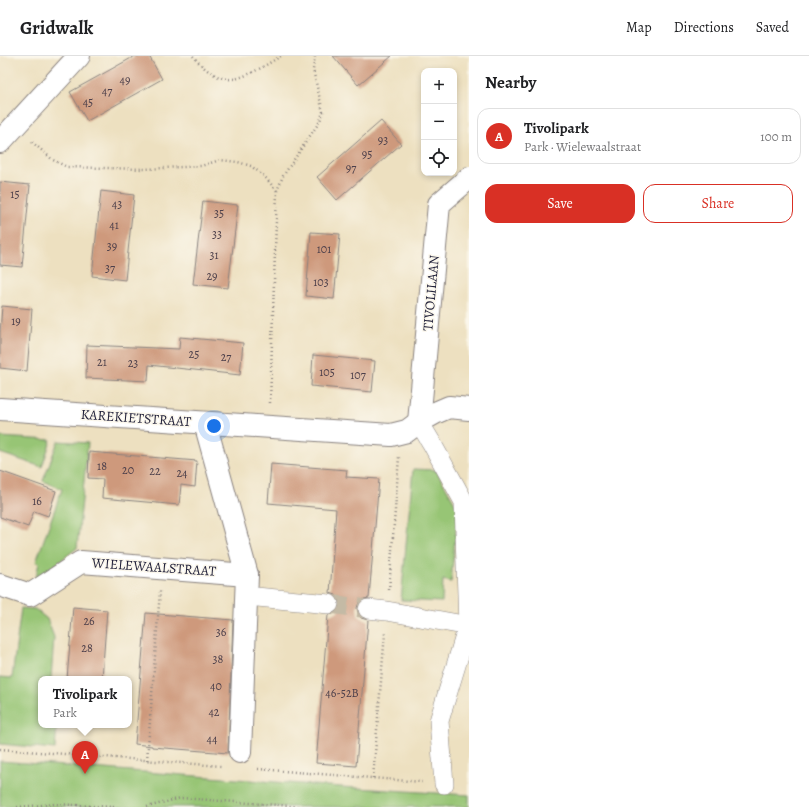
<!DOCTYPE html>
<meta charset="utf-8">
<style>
body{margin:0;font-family:Alegreya,serif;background:#f2f2f2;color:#202124}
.controls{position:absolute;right:12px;top:12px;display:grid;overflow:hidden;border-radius:8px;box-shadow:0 2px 6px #0003}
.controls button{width:36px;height:36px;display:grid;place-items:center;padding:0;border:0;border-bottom:1px solid #e0e0e0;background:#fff;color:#202124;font:20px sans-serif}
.you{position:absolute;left:214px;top:370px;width:14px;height:14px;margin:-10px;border:3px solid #fff;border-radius:50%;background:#1a73e8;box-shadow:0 0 0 6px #1a73e833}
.badge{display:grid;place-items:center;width:26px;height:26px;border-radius:50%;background:#d93025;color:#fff;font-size:13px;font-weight:700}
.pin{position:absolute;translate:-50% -33px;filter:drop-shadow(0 1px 2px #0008)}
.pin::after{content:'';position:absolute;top:21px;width:14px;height:12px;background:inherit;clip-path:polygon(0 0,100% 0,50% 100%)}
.popup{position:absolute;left:38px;top:620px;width:94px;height:52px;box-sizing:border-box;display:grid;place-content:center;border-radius:8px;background:#fff;filter:drop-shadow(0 1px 3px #0005);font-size:13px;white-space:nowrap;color:#757577}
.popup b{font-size:15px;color:#202124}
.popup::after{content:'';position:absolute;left:50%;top:100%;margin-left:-8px;border:8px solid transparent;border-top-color:#fff}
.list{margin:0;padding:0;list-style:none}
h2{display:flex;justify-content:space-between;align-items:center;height:52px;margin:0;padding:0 16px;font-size:17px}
h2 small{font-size:13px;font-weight:400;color:#757577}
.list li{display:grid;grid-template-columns:26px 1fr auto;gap:12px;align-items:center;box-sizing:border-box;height:56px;margin:0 8px 8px;padding:0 8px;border:1px solid #e0e0e0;border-radius:12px}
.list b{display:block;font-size:15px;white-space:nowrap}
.list p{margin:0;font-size:13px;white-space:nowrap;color:#757577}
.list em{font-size:13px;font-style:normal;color:#757577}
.actions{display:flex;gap:8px;padding:12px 16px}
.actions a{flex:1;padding:9px 0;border:1px solid #d93025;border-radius:12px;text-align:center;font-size:14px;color:#d93025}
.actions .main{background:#d93025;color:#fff}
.icon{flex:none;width:22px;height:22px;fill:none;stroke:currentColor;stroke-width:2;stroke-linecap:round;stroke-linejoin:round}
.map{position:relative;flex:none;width:469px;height:751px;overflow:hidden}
header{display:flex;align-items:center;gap:24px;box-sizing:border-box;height:56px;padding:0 20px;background:#fff;border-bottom:1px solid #e0e0e0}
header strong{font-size:19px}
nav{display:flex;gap:22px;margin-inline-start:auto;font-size:14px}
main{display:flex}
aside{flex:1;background:#fff}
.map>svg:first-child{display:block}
</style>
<header>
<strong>Gridwalk</strong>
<nav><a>Map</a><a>Directions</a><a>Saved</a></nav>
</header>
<main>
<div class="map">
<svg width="469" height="751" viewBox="0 0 469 751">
<rect width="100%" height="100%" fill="#fbf7ec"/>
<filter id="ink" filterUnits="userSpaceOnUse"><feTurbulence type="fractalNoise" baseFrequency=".025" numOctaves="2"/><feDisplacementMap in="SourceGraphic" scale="8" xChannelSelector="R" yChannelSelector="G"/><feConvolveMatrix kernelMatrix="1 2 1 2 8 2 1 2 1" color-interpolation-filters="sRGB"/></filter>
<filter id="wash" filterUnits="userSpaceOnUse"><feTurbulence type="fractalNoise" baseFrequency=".012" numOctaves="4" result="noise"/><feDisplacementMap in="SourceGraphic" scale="16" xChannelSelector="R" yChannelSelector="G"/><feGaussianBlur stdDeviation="0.9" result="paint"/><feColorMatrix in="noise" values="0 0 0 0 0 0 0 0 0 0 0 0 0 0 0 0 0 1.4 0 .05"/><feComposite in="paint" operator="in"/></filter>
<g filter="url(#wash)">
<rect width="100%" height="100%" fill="#ede0c0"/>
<g fill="#97c574" stroke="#5c7458">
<polygon points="0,381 51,384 42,411 0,397"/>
<polygon points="58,385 88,387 77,492 35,525 39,507 36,506 62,433 43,425"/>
<polygon points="413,413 436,414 458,452 451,526 443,524 442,546 401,544"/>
<polygon points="21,552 35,553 47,563 54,581 51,623 41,623 41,669 57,669 55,693 0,688 0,621 12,622"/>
<polygon points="0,705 341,731 469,739 469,751 0,751"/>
</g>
<g id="blocks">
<g fill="#ce997b">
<polygon points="135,0 149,0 162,23 87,65 70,36"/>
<polygon points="333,0 392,0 358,29"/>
<polygon points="381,65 401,88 337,144 317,121"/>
<polygon points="0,126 30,129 22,211 0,209"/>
<polygon points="101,135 134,139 125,224 92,220"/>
<polygon points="203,145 238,149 228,232 193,228"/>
<polygon points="311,176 340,178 334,243 306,240"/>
<polygon points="2,250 32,253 27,315 0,312 0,277"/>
<polygon points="180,281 243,287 240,319 149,309 148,325 86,322 87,289 179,293"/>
<polygon points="313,299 375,305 372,336 311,330"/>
<polygon points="89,396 197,405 195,431 181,429 179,449 102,442 103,423 88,422"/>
<polygon points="271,408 347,414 346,421 379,423 369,542 364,543 359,546 357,552 358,558 361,562 368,564 356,710 316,707 328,559 333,558 338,555 340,549 339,544 336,539 330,537 336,453 268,447"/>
<polygon points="0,415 56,435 48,460 34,455 28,471 0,461"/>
<polygon points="73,551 107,554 102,623 67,623"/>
<polygon points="146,557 233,564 228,697 152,691 152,690 135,688"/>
</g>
</g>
</g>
<g filter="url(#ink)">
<use href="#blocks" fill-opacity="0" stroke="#88817e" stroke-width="1"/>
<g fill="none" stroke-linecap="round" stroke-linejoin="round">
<polyline stroke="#c4baa5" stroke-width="19" stroke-dasharray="19 10" stroke-linecap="butt" points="329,548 368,553"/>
<defs>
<g id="pedestrian">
<polyline points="419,366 431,386 464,446 468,570 439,665 444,728"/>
<polyline points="246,540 329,548"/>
<polyline points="368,553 387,555 469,570"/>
</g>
<g id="minor">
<polyline points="0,86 79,0"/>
<polyline points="0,353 391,379 407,375 419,366 435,357 449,351 469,353"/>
<polyline points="419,366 439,148 469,122"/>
<polyline points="205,367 247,519"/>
<polyline points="0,529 30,539 81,506 247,519 240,696"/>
</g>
</defs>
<use href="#pedestrian" stroke="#88817e" stroke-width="20"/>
<use href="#minor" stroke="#88817e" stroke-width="24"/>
<g stroke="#88817e" stroke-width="2.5" stroke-dasharray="1 3" stroke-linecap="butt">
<path d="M193,0C202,11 213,21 228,23C242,25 269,7 281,0"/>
<polyline points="32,86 53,104 67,111 145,113 201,110 220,104 238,106 251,110 264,120 277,135"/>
<polyline points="270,347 277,135 283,120 320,65 323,56 313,14 315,0"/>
<polyline points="389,534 399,401"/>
<polyline points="0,693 221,710"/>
<polyline points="147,704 160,535"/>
<polyline points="258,713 422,726"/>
<polyline points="373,722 385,577"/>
<polyline points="17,751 55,748 115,751"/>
<polyline points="147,751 181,742 305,751"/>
</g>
<use href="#pedestrian" stroke="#fff" stroke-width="19"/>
<use href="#minor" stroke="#fff" stroke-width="22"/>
</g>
</g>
<g text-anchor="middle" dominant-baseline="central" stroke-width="3" stroke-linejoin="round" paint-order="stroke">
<g font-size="12" fill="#4d404b">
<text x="125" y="24">49</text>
<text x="107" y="35">47</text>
<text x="88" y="46">45</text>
<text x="383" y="84">93</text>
<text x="367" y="98">95</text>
<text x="351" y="112">97</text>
<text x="15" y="138">15</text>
<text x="117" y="148">43</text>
<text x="219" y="157">35</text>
<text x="114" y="169">41</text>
<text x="217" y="178">33</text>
<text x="112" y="190">39</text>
<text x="324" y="193">101</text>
<text x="214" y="199">31</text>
<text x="110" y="212">37</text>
<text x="212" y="220">29</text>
<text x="321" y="226">103</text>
<text x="16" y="265">19</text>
<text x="194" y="298">25</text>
<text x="226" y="301">27</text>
<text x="102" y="306">21</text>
<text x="133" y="307">23</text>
<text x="327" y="316">105</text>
<text x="358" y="319">107</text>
<text x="102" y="410">18</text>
<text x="128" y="414">20</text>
<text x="155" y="415">22</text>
<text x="182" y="417">24</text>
<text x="37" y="445">16</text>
<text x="89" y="565">26</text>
<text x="221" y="576">36</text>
<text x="87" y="592">28</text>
<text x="218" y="603">38</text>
<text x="216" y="630">40</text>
<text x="342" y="637">46-52B</text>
<text x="214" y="656">42</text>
<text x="212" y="683">44</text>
</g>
<g font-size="14" fill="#22223b" stroke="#fbf7ec">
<text transform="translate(431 237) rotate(-85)">TIVOLILAAN</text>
<text transform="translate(136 362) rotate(4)">KAREKIETSTRAAT</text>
<text transform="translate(154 511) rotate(4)">WIELEWAALSTRAAT</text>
</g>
</g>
</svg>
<div class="controls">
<button>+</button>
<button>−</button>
<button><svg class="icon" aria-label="locate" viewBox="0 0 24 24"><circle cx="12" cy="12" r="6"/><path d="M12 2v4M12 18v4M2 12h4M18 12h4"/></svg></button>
</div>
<div class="you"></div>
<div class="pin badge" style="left:85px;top:718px">A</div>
<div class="popup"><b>Tivolipark</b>Park</div>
</div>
<aside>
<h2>Nearby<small></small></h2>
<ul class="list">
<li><span class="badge">A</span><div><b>Tivolipark</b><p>Park · Wielewaalstraat</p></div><em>100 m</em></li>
</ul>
<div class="actions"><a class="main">Save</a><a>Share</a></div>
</aside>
</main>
